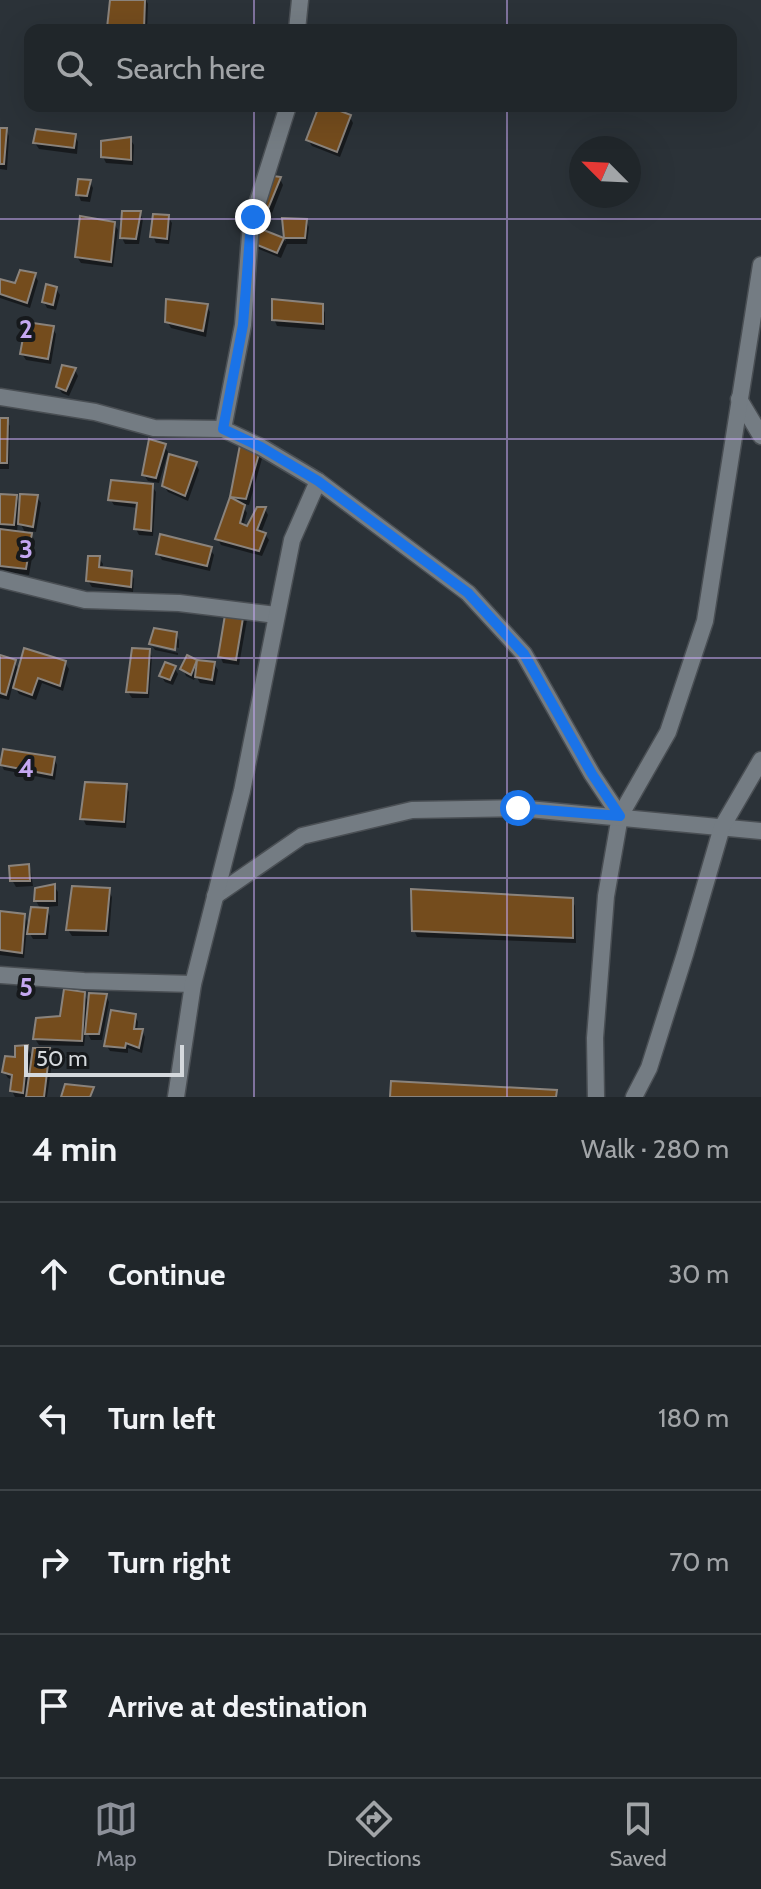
<!DOCTYPE html>
<meta charset="utf-8">
<style>
body{margin:0;font-family:Cabin,sans-serif;background:#2d3236;color:#f1f3f6}
.compass{position:absolute;left:569px;top:136px;width:72px;height:72px;border-radius:50%;background:#20262a;box-shadow:0 8px 32px #0002;rotate:294deg}
.scale{position:absolute;left:24px;bottom:20px;width:160px;box-sizing:border-box;padding-left:8px;border:4px solid #d5d9dd;border-top:0;font-size:22px;line-height:28px;white-space:nowrap;color:#d5d9dd;-webkit-text-stroke:6px #16191c;paint-order:stroke}
.stop{position:absolute;width:24px;height:24px;margin:-18px;border:6px solid #1a73e8;border-radius:50%;background:#fff}
.stop.end{background:#1a73e8;border-color:#fff;box-shadow:0 2px 8px #0008}
.list{margin:0;padding:0;list-style:none}
h2{display:flex;justify-content:space-between;align-items:center;height:104px;margin:0;padding:0 32px;font-size:34px}
h2 small{font-size:26px;font-weight:400;color:#a2a5a8}
.list li{display:grid;grid-template-columns:52px 1fr auto;gap:24px;align-items:center;box-sizing:border-box;height:144px;padding:0 32px;border-top:2px solid #3d4347}
.list b{display:block;font-size:30px;white-space:nowrap}
.list em{font-size:26px;font-style:normal;color:#a2a5a8}
.icon{flex:none;width:44px;height:44px;fill:none;stroke:currentColor;stroke-width:2;stroke-linecap:round;stroke-linejoin:round}
.map{position:relative;flex:none;width:761px;height:1097px;overflow:hidden}
.search{position:absolute;background:#20262a;box-shadow:0 8px 32px #0002;left:24px;right:24px;top:24px;height:88px;display:flex;align-items:center;gap:20px;box-sizing:border-box;padding:0 28px;border-radius:16px;color:#a2a5a8;font-size:30px}
.sheet{height:680px;background:#20262a}
nav{display:flex;justify-content:space-around;align-items:center;box-sizing:border-box;height:112px;border-top:2px solid #3d4347;background:#20262a;font-size:22px;color:#a2a5a8}
nav a{display:grid;justify-items:center;gap:4px}
nav .on{color:#8c9099}
.map>svg:first-child{display:block}
</style>
<div class="map">
<svg width="761" height="1097" viewBox="0 0 761 1097">
<rect width="100%" height="100%" fill="#2b3238"/>
<g fill="#0007" fill-rule="evenodd">
<polygon points="112,0 146,0 148,4 147,30 111,30 109,27"/>
<polygon points="95,106 119,106 119,109 98,111"/>
<polygon points="321,106 350,117 353,123 340,157 312,146 308,140"/>
<polygon points="0,130 6,130 9,136 7,170 0,169"/>
<polygon points="75,136 78,142 77,154 39,149 35,143"/>
<polygon points="130,139 134,145 133,165 106,163 103,157"/>
<polygon points="280,179 283,185 267,226 259,223"/>
<polygon points="90,182 93,188 90,202 81,201 78,194"/>
<polygon points="139,213 143,219 139,244 125,244 122,238"/>
<polygon points="168,217 172,223 169,244 156,243 153,236"/>
<polygon points="284,220 306,221 309,227 307,244 287,244 281,258 256,248 257,229 286,241"/>
<polygon points="114,224 118,230 113,267 81,263 77,257"/>
<polygon points="35,275 38,281 30,308 0,298 0,281 17,286"/>
<polygon points="56,289 60,295 56,310 47,308 44,302"/>
<polygon points="206,306 210,312 206,337 171,328 167,321"/>
<polygon points="322,306 325,313 325,330 277,326 274,319"/>
<polygon points="52,328 56,334 51,364 26,360 22,354"/>
<polygon points="75,370 78,376 69,396 62,393 58,387"/>
<polygon points="0,420 6,420 10,426 9,469 0,469"/>
<polygon points="164,446 168,452 159,483 148,481 144,475"/>
<polygon points="242,447 263,455 249,505 242,504 247,513 243,527 248,529 265,509 268,515 261,533 265,534 269,540 262,556 221,545 217,538 232,497"/>
<polygon points="196,464 199,470 188,501 168,492 164,486"/>
<polygon points="152,486 156,492 153,536 139,535 136,529 138,508 114,505 110,499"/>
<path d="M0,496L16,497L22,507L37,497L41,503L36,532L29,531L35,541L29,575L0,571ZM18,519L26,534L17,533Z"/>
<polygon points="210,549 214,555 210,571 162,560 158,553"/>
<polygon points="99,558 103,564 102,570 131,573 134,579 133,592 92,587 88,581"/>
<polygon points="243,614 247,620 239,665 223,663 220,656"/>
<polygon points="176,634 179,640 179,648 153,643 153,647 178,653 178,655 155,650 151,644"/>
<polygon points="149,651 152,657 149,698 132,698 128,692"/>
<polygon points="0,657 14,662 20,671 65,663 69,669 63,691 42,683 36,700 19,694 13,684 9,700 0,698"/>
<polygon points="188,658 197,662 214,664 218,670 215,685 200,683 196,676 194,680 186,676 183,669"/>
<polygon points="174,667 178,674 173,685 165,682 161,676"/>
<polygon points="54,759 57,765 55,780 4,770 1,764"/>
<polygon points="126,786 129,792 126,828 86,825 83,819"/>
<polygon points="28,866 31,872 33,886 16,887 12,880"/>
<polygon points="54,886 58,892 58,906 45,907 50,916 48,939 33,939 27,929 24,958 0,955 0,913 24,915 30,927 41,910 36,901 37,890"/>
<polygon points="108,890 112,897 109,936 72,936 68,930"/>
<polygon points="572,900 575,906 576,943 417,937 414,930"/>
<polygon points="84,994 90,1005 106,996 109,1002 102,1040 91,1040 86,1030 84,1046 39,1045 35,1039 62,1018"/>
<polygon points="135,1016 138,1022 137,1031 142,1031 145,1037 142,1053 128,1048 128,1053 110,1051 106,1045"/>
<polygon points="27,1047 33,1058 49,1050 53,1056 47,1097 15,1097 12,1091 13,1080 8,1078 4,1072 18,1060"/>
</g>
<g fill="#744c1d" stroke="#8a837c" stroke-width="2">
<polygon points="110,0 145,0 144,30 107,28"/>
<polygon points="319,106 327,106 351,115 337,152 306,140"/>
<polygon points="0,128 7,128 4,164 0,164"/>
<polygon points="36,129 76,134 74,148 33,143"/>
<polygon points="131,137 131,160 101,157 101,141"/>
<polygon points="266,175 281,177 263,221 253,217"/>
<polygon points="78,179 91,180 87,196 76,195"/>
<polygon points="122,211 141,211 136,239 120,238"/>
<polygon points="153,214 169,215 167,239 150,237"/>
<polygon points="80,216 115,222 111,262 75,257"/>
<polygon points="282,218 307,219 305,238 284,238"/>
<polygon points="256,227 284,238 277,253 250,242"/>
<polygon points="20,270 36,273 27,303 0,294 0,279 15,283"/>
<polygon points="46,284 57,287 53,305 42,302"/>
<polygon points="166,299 208,304 203,331 165,322"/>
<polygon points="272,299 323,304 323,324 272,320"/>
<polygon points="26,322 54,326 48,359 20,354"/>
<polygon points="62,365 76,368 66,391 56,387"/>
<polygon points="0,418 8,418 7,463 0,463"/>
<polygon points="149,439 166,444 156,478 142,475"/>
<polygon points="240,445 261,447 246,499 230,497"/>
<polygon points="169,454 197,462 185,496 162,486"/>
<polygon points="111,480 153,484 151,531 134,529 137,503 108,500"/>
<polygon points="0,494 17,495 14,525 0,524"/>
<polygon points="20,494 38,495 33,527 18,524"/>
<polygon points="230,497 245,505 240,523 247,526 257,507 266,507 257,530 266,533 259,551 215,539"/>
<polygon points="0,529 32,533 26,569 0,566"/>
<polygon points="160,534 212,547 207,566 156,554"/>
<polygon points="88,556 100,556 99,567 132,571 131,587 86,581"/>
<polygon points="226,609 244,612 236,660 218,657"/>
<polygon points="154,628 177,632 175,650 149,644"/>
<polygon points="24,648 66,661 60,686 38,678 32,695 13,688"/>
<polygon points="132,648 150,649 147,693 126,692"/>
<polygon points="0,655 16,660 6,695 0,693"/>
<polygon points="187,655 197,660 191,675 180,669"/>
<polygon points="197,660 215,662 212,680 195,677"/>
<polygon points="165,662 176,666 170,680 159,676"/>
<polygon points="3,749 55,757 52,775 0,765"/>
<polygon points="85,782 127,784 124,822 80,819"/>
<polygon points="29,864 30,881 10,881 9,866"/>
<polygon points="55,884 55,901 34,901 35,888"/>
<polygon points="72,886 110,888 106,931 66,930"/>
<polygon points="411,889 573,898 573,938 412,931"/>
<polygon points="31,907 48,908 45,934 27,934"/>
<polygon points="0,911 25,914 22,953 0,950"/>
<polygon points="64,989 85,992 82,1041 33,1039 36,1018 60,1016"/>
<polygon points="89,993 107,994 99,1034 85,1034"/>
<polygon points="111,1010 136,1014 134,1029 143,1029 139,1048 126,1043 125,1048 104,1046"/>
<polygon points="28,1045 23,1093 10,1091 12,1075 2,1072 5,1056 15,1057 15,1046"/>
<polygon points="33,1048 50,1048 44,1097 26,1097"/>
<polygon points="391,1081 557,1090 556,1097 390,1097"/>
<polygon points="65,1084 94,1087 90,1097 61,1097"/>
</g>
<g fill="none" stroke-linecap="round" stroke-linejoin="round">
<defs>
<g id="minor">
<polyline points="297,30 300,0"/>
<polyline points="0,397 95,412 154,428 223,429 261,447 318,481 468,593 524,654 592,774 620,816 606,896 595,1038 596,1097"/>
<polyline points="739,399 761,436"/>
<polyline points="223,429 243,325 251,223 288,106"/>
<polyline points="0,579 85,600 179,603 276,615"/>
<polyline points="620,816 668,732 705,621 761,265"/>
<polyline points="215,896 302,836 412,810 518,808 761,831"/>
<polyline points="0,975 84,981 193,984"/>
<polyline points="176,1097 193,984 242,791 292,540 318,481"/>
<polyline points="634,1097 649,1068 685,954 722,827 761,760"/>
</g>
</defs>
<use href="#minor" stroke="#4a4f54" stroke-width="19"/>
<use href="#minor" stroke="#747c83" stroke-width="16"/>
</g>
<g fill="none" stroke-linecap="round" stroke-linejoin="round">
<polyline stroke="#1a73e8" stroke-width="10" points="253,217 251,223 243,325 223,429 261,447 318,481 468,593 524,654 592,774 620,816 518,808"/>
</g>
<path fill="none" stroke="#c5a7f1" stroke-width="2" stroke-opacity="0.55" d="M254,0V30M507,0V30M254,106V1097M507,106V1097M0,219H761M0,439H761M0,658H761M0,878H761"/>
<g font-size="26" text-anchor="middle" font-weight="bold" fill="#c5a7f1" stroke="#16191c" stroke-width="8" stroke-linejoin="round" paint-order="stroke">
<text x="26" y="338">2</text>
<text x="26" y="558">3</text>
<text x="26" y="777">4</text>
<text x="26" y="996">5</text>
</g>
</svg>
<svg class="compass" viewBox="-18 -18 36 36"><path d="M0-13l5 13h-10z" fill="#e53935"/><path d="M0 13l5-13h-10z" fill="#a2a5a8"/></svg>
<div class="scale">50 m</div>
<div class="stop" style="left:518px;top:808px"></div>
<div class="stop end" style="left:253px;top:217px"></div>
<div class="search"><svg class="icon" aria-label="search" viewBox="0 0 24 24"><circle cx="10" cy="10" r="6"/><path d="M15 15l6 6"/></svg>Search here</div>
</div>
<section class="sheet">
<h2>4 min<small>Walk · 280 m</small></h2>
<ul class="list">
<li><svg class="icon" aria-label="ahead" viewBox="0 0 24 24"><path d="M12 20V5M6 11l6-6 6 6"/></svg><div><b>Continue</b></div><em>30 m</em></li>
<li><svg class="icon" aria-label="left" viewBox="0 0 24 24"><path d="M17 20v-9H6M10 6l-5 5 5 5"/></svg><div><b>Turn left</b></div><em>180 m</em></li>
<li><svg class="icon" aria-label="right" viewBox="0 0 24 24"><path d="M7 20v-9h11M14 6l5 5-5 5"/></svg><div><b>Turn right</b></div><em>70 m</em></li>
<li><svg class="icon" aria-label="arrive" viewBox="0 0 24 24"><path d="M6 21V4h12l-3 4 3 4H6"/></svg><div><b>Arrive at destination</b></div></li>
</ul>
</section>
<nav>
<a class="on"><svg class="icon" aria-label="map" viewBox="0 0 24 24"><path d="M3 6l6-2 6 2 6-2v14l-6 2-6-2-6 2zM9 4v14M15 6v14"/></svg>Map</a>
<a><svg class="icon" aria-label="directions" viewBox="0 0 24 24"><path d="M12 3l9 9-9 9-9-9zM9 14v-3h6M13 9l2 2-2 2"/></svg>Directions</a>
<a><svg class="icon" aria-label="saved" viewBox="0 0 24 24"><path d="M7 4h10v16l-5-4-5 4z"/></svg>Saved</a>
</nav>
